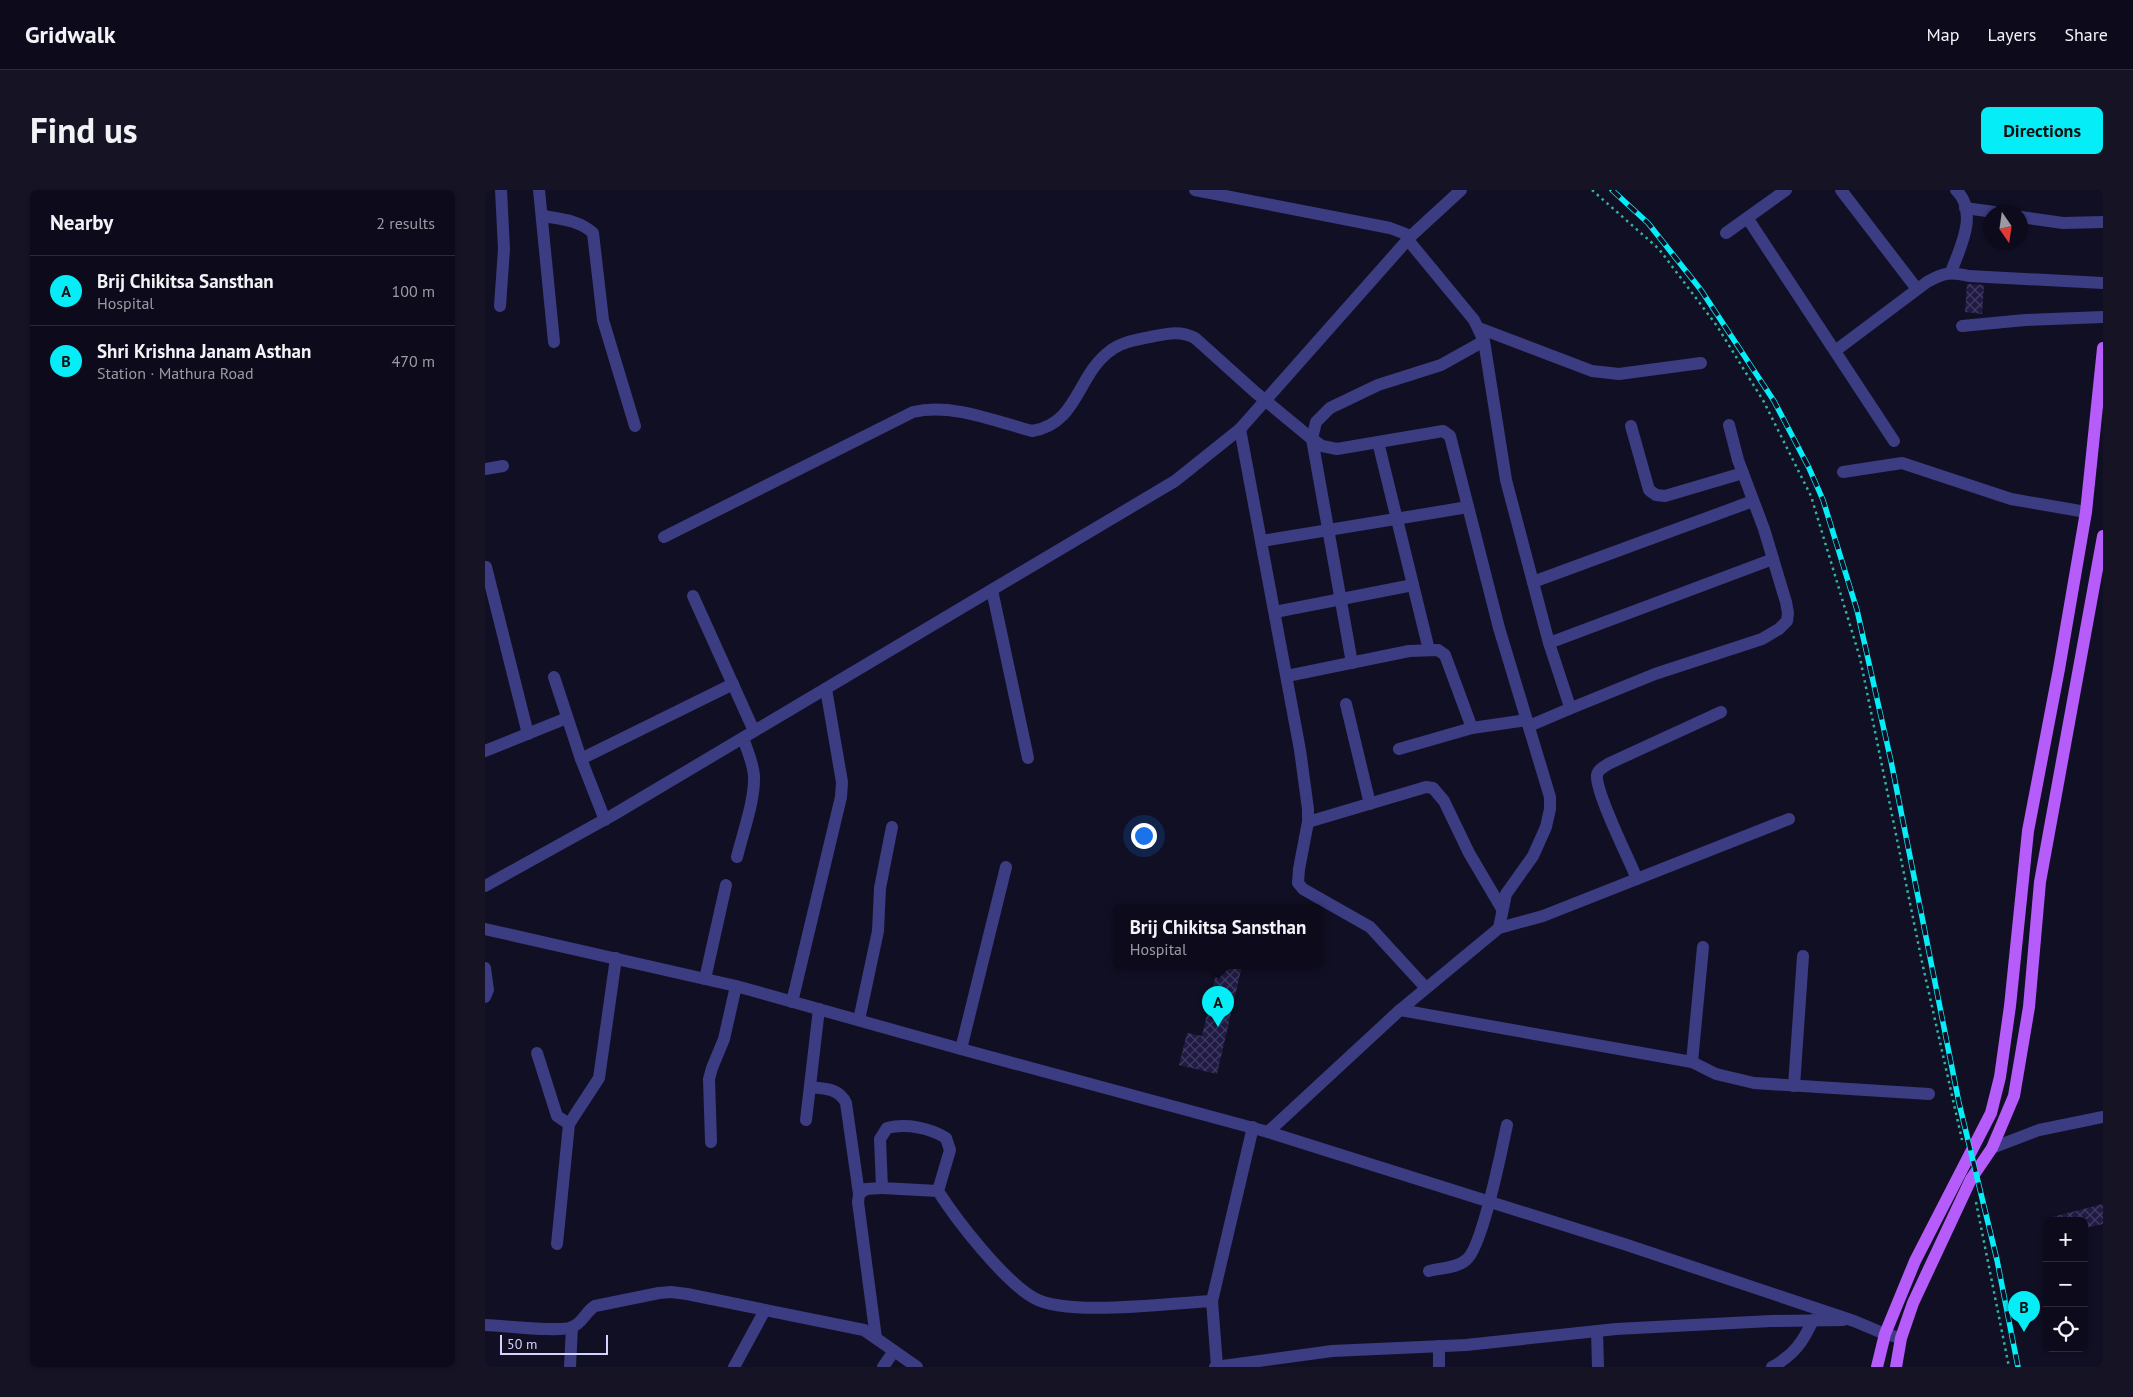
<!DOCTYPE html>
<meta charset="utf-8">
<style>
body{margin:0;font-family:"PT Sans",sans-serif;background:#161424;color:#f1f3f6}
.controls{position:absolute;right:15px;bottom:15px;display:grid;overflow:hidden;border-radius:8px;box-shadow:0 1px 4px #0004}
.controls button{width:45px;height:45px;display:grid;place-items:center;padding:0;border:0;border-bottom:1px solid #2d2b3a;background:#0d0b1b;color:#f1f3f6;font:25px sans-serif}
.compass{position:absolute;left:1498px;top:15px;width:45px;height:45px;border-radius:50%;background:#0d0b1b;box-shadow:0 1px 4px #0004;rotate:167deg}
.scale{position:absolute;left:15px;bottom:12px;width:108px;box-sizing:border-box;padding-left:5px;border:2px solid #d5d2fe;border-top:0;font-size:14px;line-height:18px;white-space:nowrap;color:#d5d2fe;-webkit-text-stroke:4px #110f24;paint-order:stroke}
.you{position:absolute;left:658px;top:645px;width:18px;height:18px;margin:-12px;border:4px solid #fff;border-radius:50%;background:#1a73e8;box-shadow:0 0 0 8px #1a73e833}
.badge{display:grid;place-items:center;width:32px;height:32px;border-radius:50%;background:#05edf7;color:#111;font-size:16px;font-weight:700}
.pin{position:absolute;translate:-50% -41px;filter:drop-shadow(0 1px 2px #0008)}
.pin::after{content:'';position:absolute;top:26px;width:18px;height:15px;background:inherit;clip-path:polygon(0 0,100% 0,50% 100%)}
.popup{position:absolute;left:628px;top:714px;width:210px;height:65px;box-sizing:border-box;display:grid;place-content:center;border-radius:8px;background:#0d0b1b;filter:drop-shadow(0 1px 4px #0005);font-size:16px;white-space:nowrap;color:#9a9ba3}
.popup b{font-size:19px;color:#f1f3f6}
.popup::after{content:'';position:absolute;left:50%;top:100%;margin-left:-10px;border:10px solid transparent;border-top-color:#0d0b1b}
.list{margin:0;padding:0;list-style:none}
h2{display:flex;justify-content:space-between;align-items:center;height:65px;margin:0;padding:0 20px;font-size:21px}
h2 small{font-size:16px;font-weight:400;color:#9a9ba3}
.list li{display:grid;grid-template-columns:32px 1fr auto;gap:15px;align-items:center;box-sizing:border-box;height:70px;padding:0 20px;border-top:1px solid #2d2b3a}
.list b{display:block;font-size:19px;white-space:nowrap}
.list p{margin:0;font-size:16px;white-space:nowrap;color:#9a9ba3}
.list em{font-size:16px;font-style:normal;color:#9a9ba3}
.icon{flex:none;width:28px;height:28px;fill:none;stroke:currentColor;stroke-width:2;stroke-linecap:round;stroke-linejoin:round}
.map{position:relative;flex:none;width:1618px;height:1177px;overflow:hidden;border-radius:8px}
header{display:flex;align-items:center;gap:30px;box-sizing:border-box;height:70px;padding:0 25px;background:#0d0b1b;border-bottom:1px solid #2d2b3a}
header strong{font-size:24px}
nav{display:flex;gap:28px;margin-inline-start:auto;font-size:18px}
.intro{display:flex;align-items:center;justify-content:space-between;box-sizing:border-box;height:120px;padding:0 30px}
h1{margin:0;font-size:35px}
.button{padding:12px 22px;border-radius:8px;background:#05edf7;color:#111;font-size:18px;font-weight:700}
main{display:flex;gap:30px;padding:0 30px}
aside{flex:1;background:#0d0b1b;border-radius:8px;box-shadow:0 1px 4px #0004}
.map>svg:first-child{display:block}
</style>
<header>
<strong>Gridwalk</strong>
<nav><a>Map</a><a>Layers</a><a>Share</a></nav>
</header>
<div class="intro"><h1>Find us</h1><a class="button">Directions</a></div>
<main>
<aside>
<h2>Nearby<small>2 results</small></h2>
<ul class="list">
<li><span class="badge">A</span><div><b>Brij Chikitsa Sansthan</b><p>Hospital</p></div><em>100 m</em></li>
<li><span class="badge">B</span><div><b>Shri Krishna Janam Asthan</b><p>Station · Mathura Road</p></div><em>470 m</em></li>
</ul>
</aside>
<div class="map">
<svg width="1618" height="1177" viewBox="0 0 1618 1177">
<defs>
<pattern id="building-cross-hatch" width="8" height="8" patternUnits="userSpaceOnUse" patternTransform="scale(1.25)"><rect width="8" height="8" fill="#211b44"/><path d="M0 0l8 8M0 8l8-8" fill="none" stroke="#403b60"/></pattern>
</defs>
<rect width="100%" height="100%" fill="#110f24"/>
<g fill="url(#building-cross-hatch)">
<polygon points="1482,94 1499,95 1497,124 1480,122"/>
<polygon points="733,776 757,776 732,884 694,875 702,843 717,846"/>
<polygon points="1618,1014 1618,1034 1599,1038 1599,1031 1567,1031 1567,1027"/>
</g>
<g fill="none" stroke-linecap="round" stroke-linejoin="round">
<g stroke="#31b3a3" stroke-width="2.5" stroke-dasharray="2.5 4" stroke-linecap="butt">
<polyline points="1107,0 1174,59 1232,136 1279,212 1326,306 1375,468 1437,772 1477,950"/>
<polyline points="1491,1012 1524,1177"/>
</g>
<g stroke="#3b3c82" stroke-width="12">
<polyline points="54,0 69,152"/>
<polyline points="710,0 905,38 926,46"/>
<polyline points="1356,0 1432,99"/>
<polyline points="1480,18 1509,22"/>
<path d="M58,26C75,29 94,30 108,43L118,130L150,236"/>
<polyline points="1536,27 1578,33 1618,32"/>
<polyline points="1263,29 1409,251"/>
<polyline points="1241,43 1301,0"/>
<polyline points="923,50 989,130 999,151 1021,290 1064,453 1084,514 1084,519 1044,536"/>
<path d="M1466,82C1475,58 1494,22 1471,0"/>
<polyline points="15,116 19,59 16,0"/>
<polyline points="1477,136 1540,130 1618,127"/>
<polyline points="994,138 1107,181 1134,184 1216,173"/>
<path d="M1350,161L1442,92C1460,82 1465,82 1484,86L1618,93"/>
<polyline points="1146,236 1164,300 1171,305 1180,306 1258,283"/>
<polyline points="755,239 815,560 823,619 823,632 814,679 813,693 818,699 885,737 941,798"/>
<polyline points="893,252 944,460"/>
<polyline points="0,279 18,276"/>
<polyline points="1358,282 1417,273 1526,309 1601,322"/>
<path d="M179,347L428,222C467,213 509,231 547,241C593,234 592,185 625,161C636,152 651,150 665,147C682,144 693,140 710,148L770,202L827,249L837,256L852,259L958,241L965,246L1014,438L1065,607V619L1061,637L1048,666L1021,704L1014,738"/>
<polyline points="777,351 983,317"/>
<polyline points="1,377 43,544"/>
<polyline points="1048,392 1268,311"/>
<polyline points="507,400 543,568"/>
<polyline points="208,406 269,541"/>
<polyline points="790,422 928,395"/>
<polyline points="1064,453 1288,369"/>
<polyline points="867,473 827,249 831,232 845,218 893,195 956,175 999,151"/>
<polyline points="802,486 924,461 953,460 960,465 987,538"/>
<polyline points="69,487 96,569 120,630"/>
<polyline points="861,514 885,614"/>
<polyline points="1084,519 1170,484 1277,449 1294,439 1302,431 1303,423 1301,412 1279,339 1253,270 1244,235"/>
<polyline points="914,559 987,538 1042,530"/>
<polyline points="0,561 82,528"/>
<polyline points="96,569 248,494"/>
<polyline points="823,632 941,597 948,598 959,611 984,663 1017,719"/>
<path d="M252,667C258,642 270,610 269,586C268,572 262,560 258,548"/>
<path d="M1152,689C1144,669 1110,602 1112,585C1113,579 1119,577 1123,574L1236,522"/>
<polyline points="0,696 128,625 690,291 755,239 926,46 976,0"/>
<polyline points="0,739 251,796 476,859 783,942 1139,1054 1369,1131 1400,1144 1416,1148"/>
<polyline points="0,778 3,800 0,807"/>
<polyline points="220,789 241,695"/>
<polyline points="307,812 356,607 357,592 341,499"/>
<polyline points="915,820 1207,872 1231,884 1269,893 1444,904"/>
<polyline points="374,830 393,741 395,698 407,637"/>
<polyline points="476,859 521,677"/>
<polyline points="52,863 72,926 84,934"/>
<polyline points="1207,872 1218,757"/>
<polyline points="1309,896 1318,766"/>
<path d="M325,897C340,899 354,898 361,913L374,1004"/>
<polyline points="321,930 334,819"/>
<polyline points="783,942 915,820 1014,738 1058,726 1304,629"/>
<polyline points="226,952 224,889 227,878 239,849 251,796"/>
<polyline points="1507,958 1554,940 1618,927"/>
<path d="M453,1001L397,998L395,949L402,938C421,933 445,938 461,948L465,960L453,1001C472,1031 519,1091 549,1108C582,1127 686,1113 727,1111L732,1176"/>
<polyline points="72,1054 84,934 114,888 131,768"/>
<path d="M944,1081C956,1078 972,1078 981,1070C997,1059 1017,958 1022,935"/>
<polyline points="727,1111 768,937"/>
<path d="M0,1135C17,1135 75,1143 87,1137C98,1133 100,1122 110,1116L174,1103L186,1102L202,1104L379,1140L432,1177"/>
<polyline points="1112,1141 1113,1177"/>
<polyline points="391,1148 373,1012 374,1004 381,999 397,998"/>
<polyline points="85,1177 87,1137"/>
<polyline points="249,1177 280,1120"/>
<polyline points="398,1177 409,1161"/>
<polyline points="730,1177 847,1161 981,1155 1131,1139 1286,1131 1358,1130"/>
<polyline points="954,1177 954,1156"/>
<path d="M1287,1177C1309,1165 1318,1152 1328,1130"/>
</g>
<g stroke="#b65cfb" stroke-width="12">
<polyline points="1392,1177 1400,1144 1430,1071 1506,923 1515,887 1525,816 1543,641 1574,479 1601,322 1618,158"/>
<polyline points="1411,1177 1416,1148 1428,1113 1486,989 1507,958 1529,906 1544,817 1555,692 1618,346"/>
</g>
<defs>
<polyline id="rail" points="1127,0 1163,33 1216,100 1289,211 1324,278 1338,310 1372,420 1406,571 1474,913 1512,1070 1533,1177"/>
</defs>
<use href="#rail" stroke="#05edf7" stroke-width="5.5"/>
<use href="#rail" stroke="#110f24" stroke-width="4" stroke-dasharray="11" stroke-linecap="butt"/>
</g>
</svg>
<div class="controls">
<button>+</button>
<button>−</button>
<button><svg class="icon" aria-label="locate" viewBox="0 0 24 24"><circle cx="12" cy="12" r="6"/><path d="M12 2v4M12 18v4M2 12h4M18 12h4"/></svg></button>
</div>
<svg class="compass" viewBox="-18 -18 36 36"><path d="M0-13l5 13h-10z" fill="#e53935"/><path d="M0 13l5-13h-10z" fill="#9a9ba3"/></svg>
<div class="scale">50 m</div>
<div class="you"></div>
<div class="pin badge" style="left:733px;top:837px">A</div>
<div class="popup"><b>Brij Chikitsa Sansthan</b>Hospital</div>
<div class="pin badge" style="left:1539px;top:1142px">B</div>
</div>
</main>
